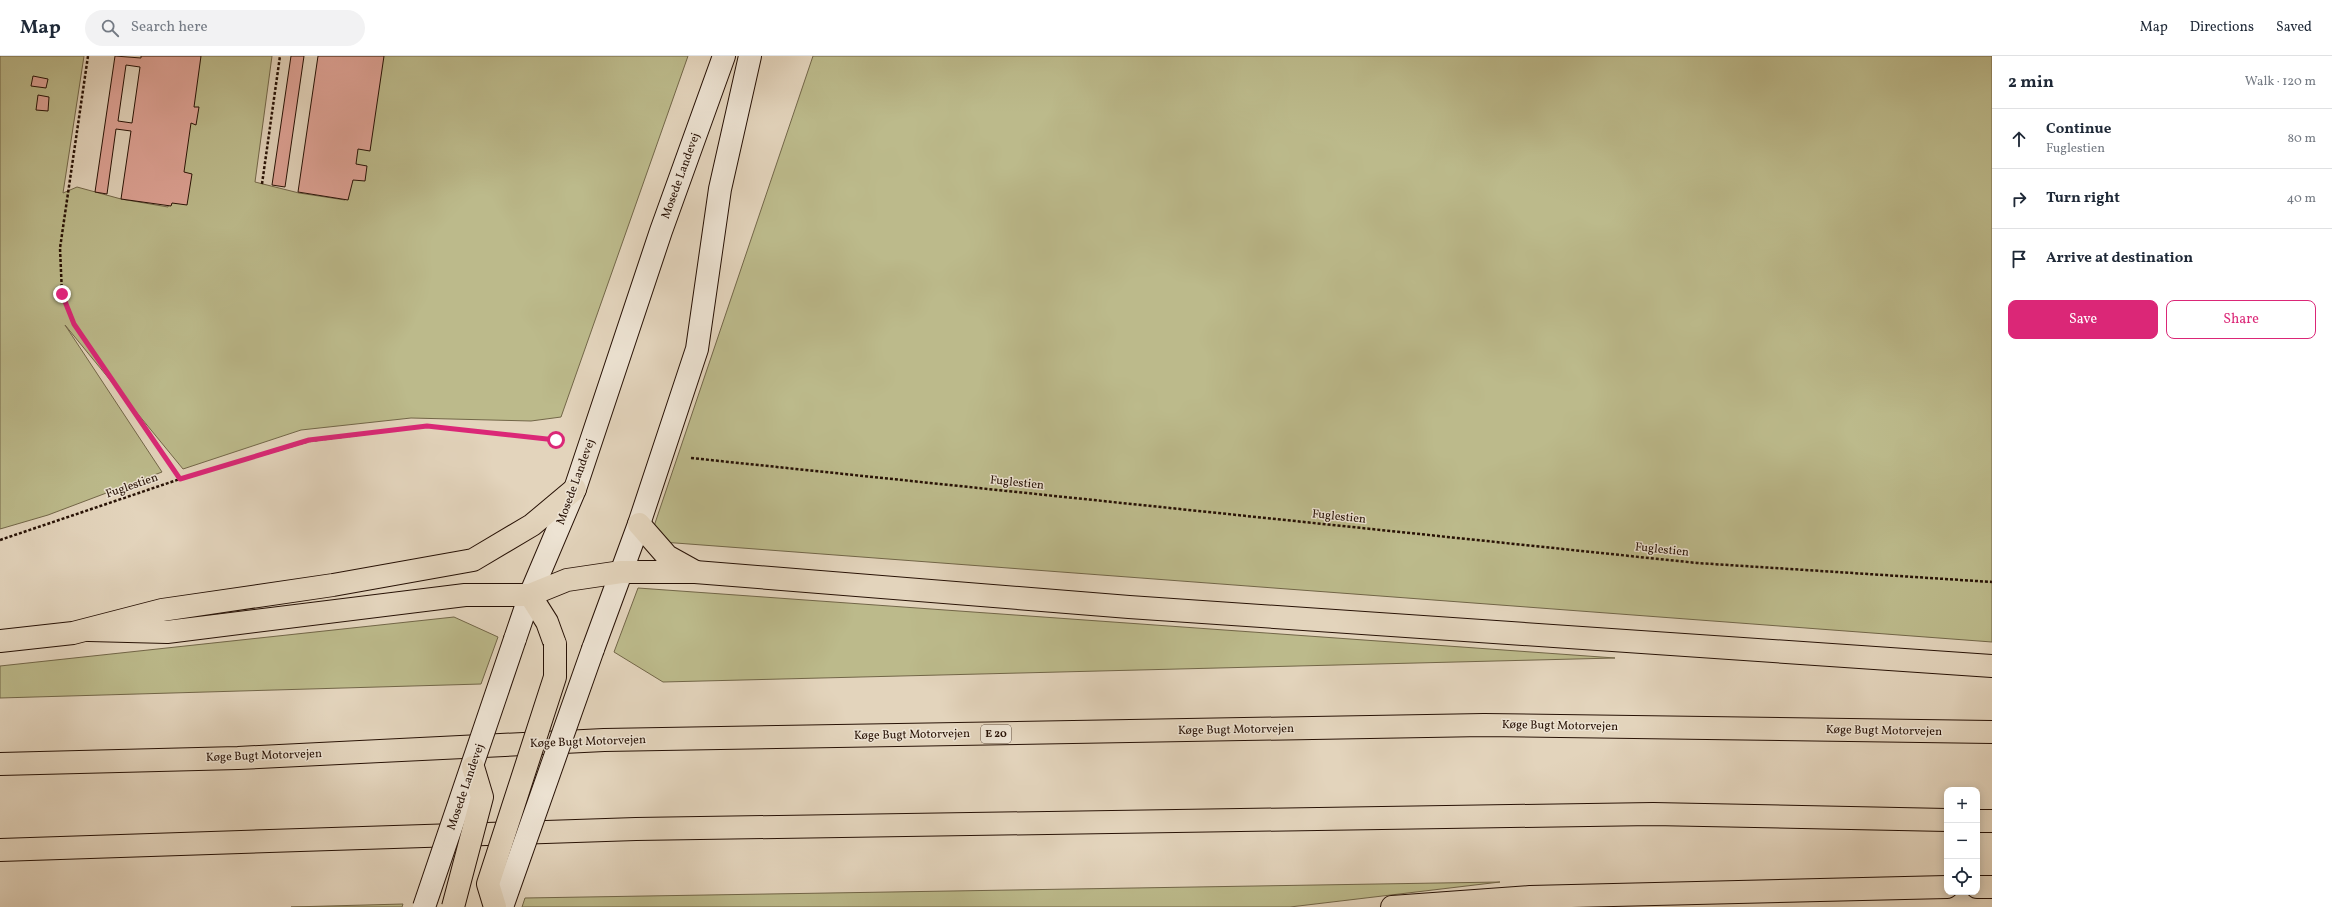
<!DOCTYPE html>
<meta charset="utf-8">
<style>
body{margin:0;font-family:Vollkorn,serif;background:#f2f2f3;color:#1f2937}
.controls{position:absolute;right:12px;bottom:12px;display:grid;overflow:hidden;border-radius:8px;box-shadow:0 2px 10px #0003}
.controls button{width:36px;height:36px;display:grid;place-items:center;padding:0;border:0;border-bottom:1px solid #e0e1e3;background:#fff;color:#1f2937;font:20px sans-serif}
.stop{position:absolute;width:12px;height:12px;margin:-9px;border:3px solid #db2777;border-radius:50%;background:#fff}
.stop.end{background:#db2777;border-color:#fff;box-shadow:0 1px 4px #0008}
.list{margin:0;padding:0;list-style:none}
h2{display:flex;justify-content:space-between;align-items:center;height:52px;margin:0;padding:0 16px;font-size:17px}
h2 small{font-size:13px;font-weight:400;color:#747a83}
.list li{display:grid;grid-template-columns:26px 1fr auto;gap:12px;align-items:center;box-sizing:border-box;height:60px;padding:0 16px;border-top:1px solid #e0e1e3}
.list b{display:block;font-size:15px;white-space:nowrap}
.list p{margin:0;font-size:13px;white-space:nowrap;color:#747a83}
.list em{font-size:13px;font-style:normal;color:#747a83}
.actions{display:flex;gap:8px;padding:12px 16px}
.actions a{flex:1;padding:9px 0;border:1px solid #db2777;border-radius:8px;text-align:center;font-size:14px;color:#db2777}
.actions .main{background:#db2777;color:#fff}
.icon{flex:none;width:22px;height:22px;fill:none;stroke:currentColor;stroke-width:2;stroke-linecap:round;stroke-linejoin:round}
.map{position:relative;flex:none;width:1992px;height:851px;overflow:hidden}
header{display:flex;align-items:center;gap:24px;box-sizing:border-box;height:56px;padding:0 20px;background:#fff;border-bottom:1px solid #e0e1e3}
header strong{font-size:19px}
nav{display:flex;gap:22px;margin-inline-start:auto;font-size:14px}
.search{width:280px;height:36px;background:#f2f2f3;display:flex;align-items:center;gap:10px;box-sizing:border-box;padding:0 14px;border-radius:22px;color:#747a83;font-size:15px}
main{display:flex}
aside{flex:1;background:#fff}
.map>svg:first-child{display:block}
</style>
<header>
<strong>Map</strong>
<div class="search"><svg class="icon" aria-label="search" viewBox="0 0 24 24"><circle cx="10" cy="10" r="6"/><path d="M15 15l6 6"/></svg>Search here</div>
<nav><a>Map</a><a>Directions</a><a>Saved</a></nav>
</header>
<main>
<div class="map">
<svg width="1992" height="851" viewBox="0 0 1992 851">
<rect width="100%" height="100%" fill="#e3d4bc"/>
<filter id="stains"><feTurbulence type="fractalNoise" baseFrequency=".005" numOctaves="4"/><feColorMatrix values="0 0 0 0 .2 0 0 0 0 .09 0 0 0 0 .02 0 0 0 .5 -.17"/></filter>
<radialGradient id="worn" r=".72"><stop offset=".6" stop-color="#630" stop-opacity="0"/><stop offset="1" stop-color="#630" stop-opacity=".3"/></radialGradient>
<g fill="#bcba8b" stroke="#726648">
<polygon points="0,0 84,0 63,137 77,131 121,143 168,151 190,0 272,0 255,126 299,137 345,144 366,0 688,0 561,361 531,365 411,362 301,374 183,413 65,269 162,416 48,459 0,473"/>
<polygon points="813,0 1992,0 1992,586 649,485"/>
<polygon points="638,532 1615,602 663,626 614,596"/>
<polygon points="454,561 498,581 481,628 0,642 0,610"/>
<polygon points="1500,826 1290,851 522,851 525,842"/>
<polygon points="403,848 402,851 291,851"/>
</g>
<g fill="#dea295" stroke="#271105" fill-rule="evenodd">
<path d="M115,0L141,2V0H201L194,51H199L196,69L191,67L184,116L192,118L187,149L172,147L171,150L121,143L131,75L116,73L107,138L95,136ZM126,9L140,11L132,67L118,65Z"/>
<polygon points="291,0 304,0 285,131 272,129"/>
<polygon points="318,0 384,0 370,95 358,93 356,108 367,110 365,125 353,124 348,144 298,136"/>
<polygon points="33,20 48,23 46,32 31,30"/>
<polygon points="38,39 49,41 48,55 36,54"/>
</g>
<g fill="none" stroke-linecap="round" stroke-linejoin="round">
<defs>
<g id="secondary">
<polyline points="515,583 530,539 575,433 661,175 724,0"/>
<polyline points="593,593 639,468 697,293 720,133 750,0"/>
</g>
<g id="highway">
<polyline points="639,468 667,500 694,515"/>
<polyline points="530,539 547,566 555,588"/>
<polyline points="89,574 167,576 465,539 530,539 567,524 621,516 695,516 1129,551 1992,610"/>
<polyline points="0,585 73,577 162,554 333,529 473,504 532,469 575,433"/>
<polyline points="0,708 238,702 604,684 1484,669 1992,676"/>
<polyline points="1977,765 1992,765"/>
<polyline points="0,794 636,773 1653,758 1947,764"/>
<polyline points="1977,831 1992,831"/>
<polyline points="1392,851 1530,841 1947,831"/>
</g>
</defs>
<use href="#secondary" stroke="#271105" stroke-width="24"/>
<use href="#highway" stroke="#271105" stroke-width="24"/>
<g stroke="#271105" stroke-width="2.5" stroke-dasharray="3 2" stroke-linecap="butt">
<polyline points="88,0 60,192 62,238 74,268 180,423"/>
<polyline points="262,128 280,0"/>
<polyline points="691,402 1697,507 1992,526"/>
<polyline points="0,484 180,423 309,385 427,370 556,384"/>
</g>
<use href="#secondary" stroke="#ede3d3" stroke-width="22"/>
<use href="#highway" stroke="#e3d4bc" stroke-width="22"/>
<defs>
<g id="secondary-bridge">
<polyline points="424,851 515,583"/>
<polyline points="502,851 593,593"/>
</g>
<g id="highway-bridge">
<polyline points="453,851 482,741 473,711"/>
<polyline points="495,851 488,828 555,621 555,588"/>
</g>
</defs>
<use href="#secondary-bridge" stroke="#271105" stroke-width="24" stroke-linecap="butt"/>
<use href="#highway-bridge" stroke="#271105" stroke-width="24" stroke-linecap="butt"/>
<use href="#secondary-bridge" stroke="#ede3d3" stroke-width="22"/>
<use href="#highway-bridge" stroke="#e3d4bc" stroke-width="22"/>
</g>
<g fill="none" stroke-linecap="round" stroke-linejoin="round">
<polyline stroke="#db2777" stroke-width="5" points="62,238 74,268 180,423 309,384 427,370 556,384"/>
</g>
<g text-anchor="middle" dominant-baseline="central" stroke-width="3" stroke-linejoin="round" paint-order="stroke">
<rect fill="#ede3d3" stroke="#625043" stroke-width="1" x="981" y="669" width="30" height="18" rx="3"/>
<g font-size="11" font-weight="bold" fill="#271105">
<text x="996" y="678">E 20</text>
</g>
<g font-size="12" fill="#271105" stroke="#ede3d3">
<text transform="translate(681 120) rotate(-70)">Mosede Landevej</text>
<text transform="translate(576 426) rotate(-70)">Mosede Landevej</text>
<text transform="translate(1017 427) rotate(6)">Fuglestien</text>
<text transform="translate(132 430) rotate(-19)">Fuglestien</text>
<text transform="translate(1339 461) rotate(6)">Fuglestien</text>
<text transform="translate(1662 494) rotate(6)">Fuglestien</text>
<text transform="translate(1560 670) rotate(1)">Køge Bugt Motorvejen</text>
<text transform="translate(1236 674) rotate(-1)">Køge Bugt Motorvejen</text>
<text transform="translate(1884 675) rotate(1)">Køge Bugt Motorvejen</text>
<text transform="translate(912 679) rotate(-1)">Køge Bugt Motorvejen</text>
<text transform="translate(588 686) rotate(-2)">Køge Bugt Motorvejen</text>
<text transform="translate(264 700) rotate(-2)">Køge Bugt Motorvejen</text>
<text transform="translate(466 731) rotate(-71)">Mosede Landevej</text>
</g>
</g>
<rect width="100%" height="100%" filter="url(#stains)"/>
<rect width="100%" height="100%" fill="url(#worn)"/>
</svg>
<div class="controls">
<button>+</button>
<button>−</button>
<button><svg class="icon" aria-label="locate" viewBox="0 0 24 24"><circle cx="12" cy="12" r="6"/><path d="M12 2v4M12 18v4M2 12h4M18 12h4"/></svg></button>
</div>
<div class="stop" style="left:556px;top:384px"></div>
<div class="stop end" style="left:62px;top:238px"></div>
</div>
<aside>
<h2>2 min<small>Walk · 120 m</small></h2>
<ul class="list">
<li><svg class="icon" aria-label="ahead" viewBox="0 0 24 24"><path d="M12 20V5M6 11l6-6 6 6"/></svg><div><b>Continue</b><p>Fuglestien</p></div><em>80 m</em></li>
<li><svg class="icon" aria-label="right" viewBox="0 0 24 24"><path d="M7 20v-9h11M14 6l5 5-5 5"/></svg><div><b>Turn right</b></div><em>40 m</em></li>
<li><svg class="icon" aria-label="arrive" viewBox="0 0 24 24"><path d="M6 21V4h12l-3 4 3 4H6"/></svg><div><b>Arrive at destination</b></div></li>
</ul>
<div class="actions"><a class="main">Save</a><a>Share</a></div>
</aside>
</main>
